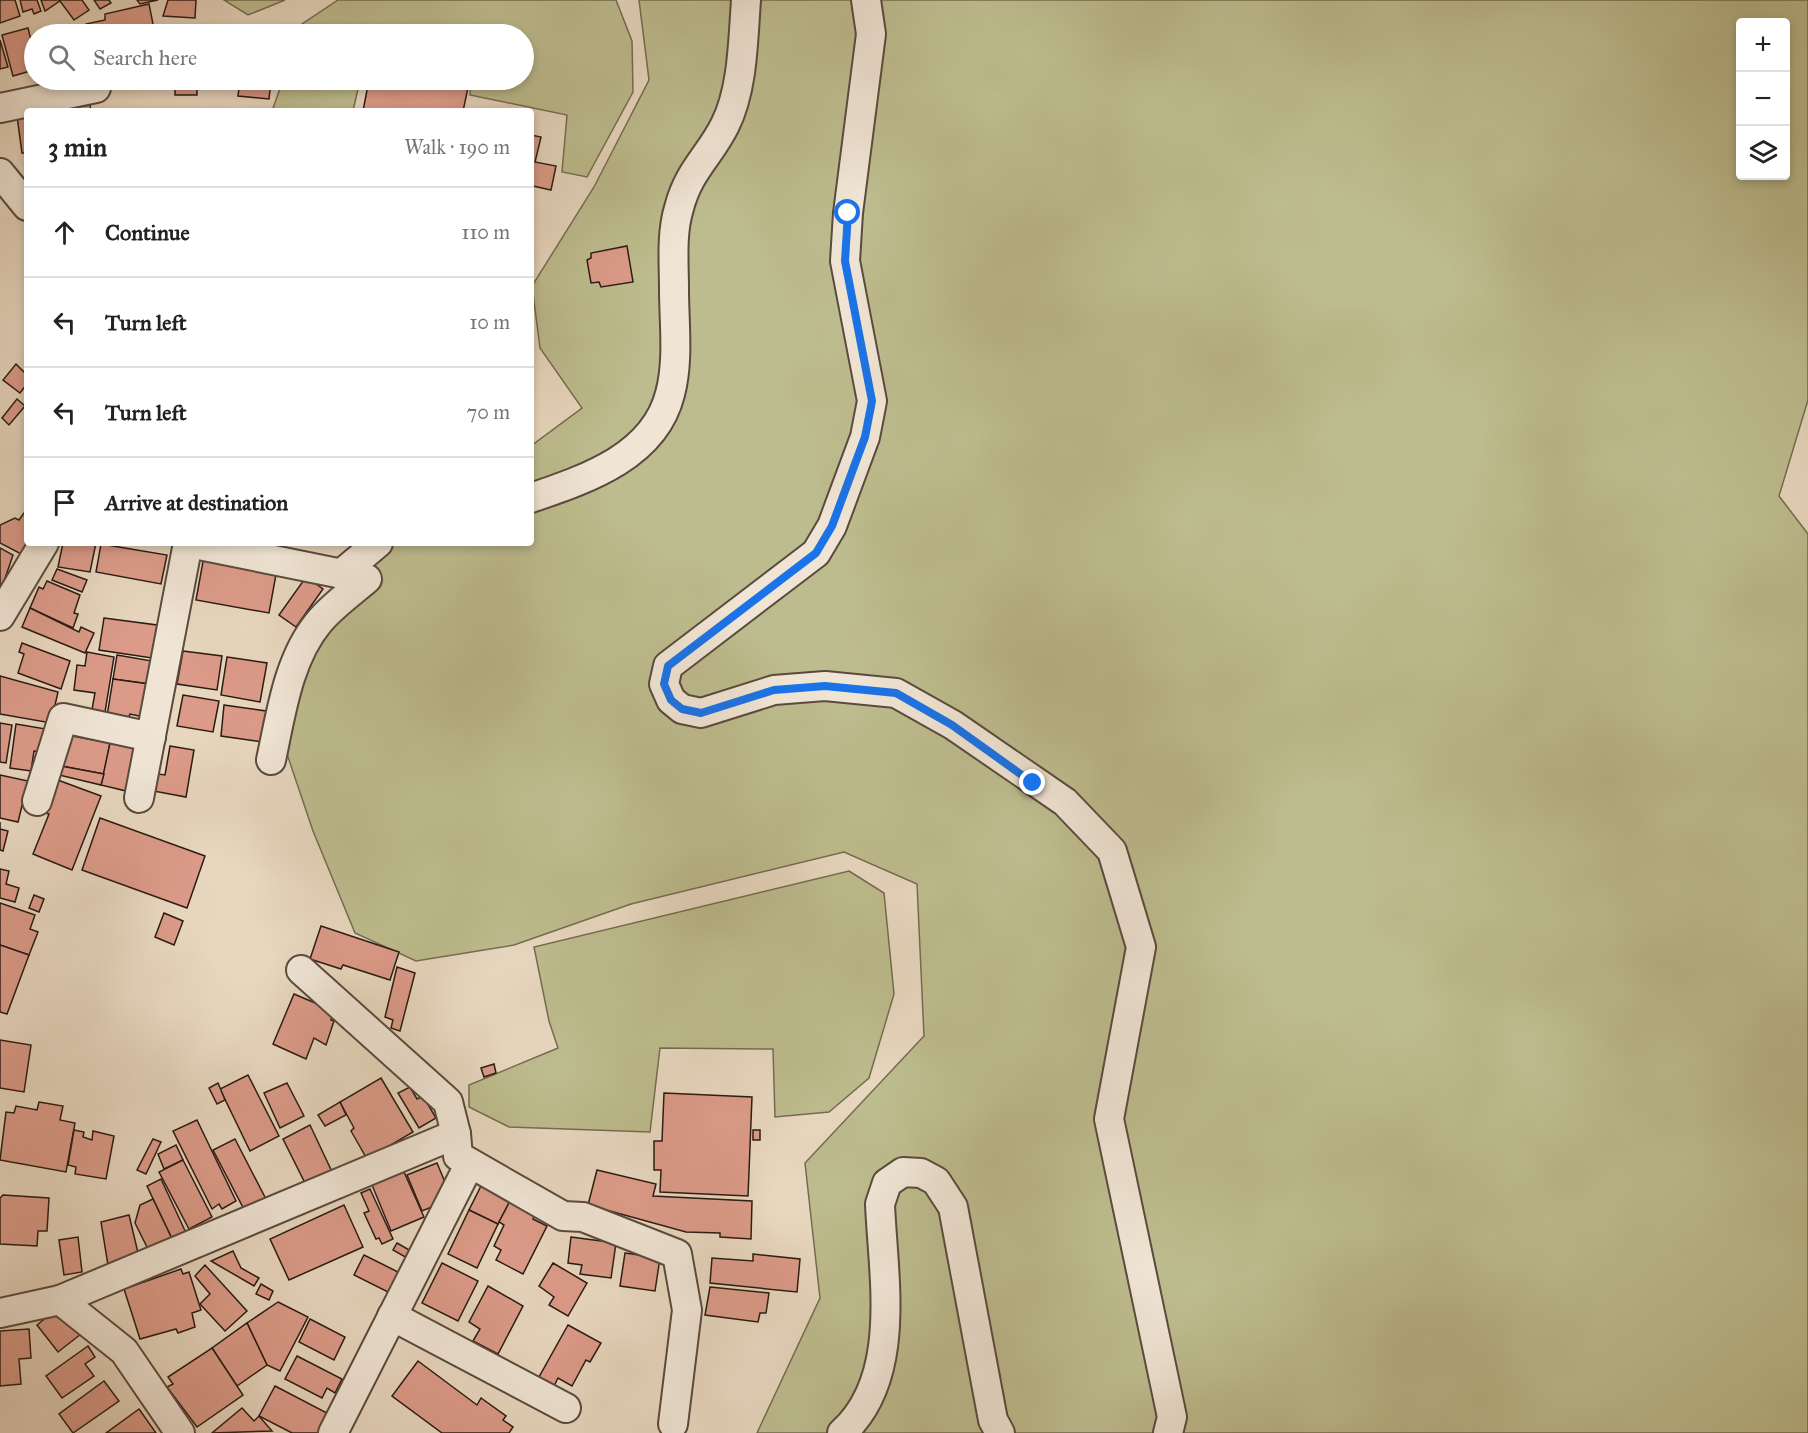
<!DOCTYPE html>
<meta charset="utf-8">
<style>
body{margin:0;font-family:"IM FELL Great Primer",serif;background:#f6f6f6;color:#222}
.controls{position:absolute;right:18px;top:18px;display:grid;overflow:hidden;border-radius:6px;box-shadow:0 3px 9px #0003}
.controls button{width:54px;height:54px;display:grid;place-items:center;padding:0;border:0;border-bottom:2px solid #e0e0e0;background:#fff;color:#222;font:30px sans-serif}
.stop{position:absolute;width:18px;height:18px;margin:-14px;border:4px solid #1a73e8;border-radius:50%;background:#fff}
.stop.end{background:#1a73e8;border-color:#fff;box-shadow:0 2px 6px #0008}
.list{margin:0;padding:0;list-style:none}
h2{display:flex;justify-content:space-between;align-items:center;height:78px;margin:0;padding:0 24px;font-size:26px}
h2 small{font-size:20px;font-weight:400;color:#767676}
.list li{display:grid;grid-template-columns:39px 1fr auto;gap:18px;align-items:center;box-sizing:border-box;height:90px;padding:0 24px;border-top:2px solid #e0e0e0}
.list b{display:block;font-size:22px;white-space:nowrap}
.list em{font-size:20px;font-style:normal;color:#767676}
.icon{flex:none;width:33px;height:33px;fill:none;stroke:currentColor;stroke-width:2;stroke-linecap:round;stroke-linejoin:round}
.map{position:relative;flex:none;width:1808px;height:1433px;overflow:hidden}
.search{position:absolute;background:#fff;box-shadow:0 3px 9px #0003;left:24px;top:24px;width:510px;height:66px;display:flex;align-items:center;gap:15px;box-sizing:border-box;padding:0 21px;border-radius:33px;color:#767676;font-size:22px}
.panel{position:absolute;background:#fff;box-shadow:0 3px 9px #0003;left:24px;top:108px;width:510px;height:438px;border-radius:6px}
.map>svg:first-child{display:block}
</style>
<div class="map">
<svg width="1808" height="1433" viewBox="0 0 1808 1433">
<rect width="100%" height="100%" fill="#e8d7bf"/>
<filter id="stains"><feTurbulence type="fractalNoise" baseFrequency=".00333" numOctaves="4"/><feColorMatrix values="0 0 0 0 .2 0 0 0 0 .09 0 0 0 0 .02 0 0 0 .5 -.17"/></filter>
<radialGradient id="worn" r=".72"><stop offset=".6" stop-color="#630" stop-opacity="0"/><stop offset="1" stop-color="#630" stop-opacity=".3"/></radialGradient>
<g fill="#bdbc8e" stroke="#746c50" stroke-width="1.5" fill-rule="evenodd">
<polygon points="224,0 285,0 248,15"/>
<polygon points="338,0 616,0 632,41 633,92 587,177 562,172 567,115 470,95 471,83 465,82 466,80 524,80 524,34 412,34 398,32 396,34 298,34 302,24"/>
<path d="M639,0H1808V400L1779,496L1808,534V1433H757L820,1298L805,1163L924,1036L917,884L844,852L631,904L514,945L416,961L355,933L313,831L286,751L308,615L383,543H531V446L582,408L540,348L532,286L594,187L649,80ZM1740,22H1786V176H1740Z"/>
<polygon points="283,80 360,80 353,111 272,111"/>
<polygon points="849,871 884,893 894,994 869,1078 829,1112 775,1117 773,1049 660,1048 650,1132 509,1127 469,1107 469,1085 558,1048 549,1021 534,947"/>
</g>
<g fill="#dc9b89" stroke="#2a1b13" stroke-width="1.5">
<polygon points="0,0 15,0 20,16 0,23"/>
<polygon points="20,0 37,0 41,11 34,14 32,9 23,12"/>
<polygon points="41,0 82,0 89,10 74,20 60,1 45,11"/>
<polygon points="94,0 109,0 111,3 100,9"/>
<polygon points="137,0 158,0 140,4"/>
<polygon points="168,0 196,0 195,18 163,16"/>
<polygon points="149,4 155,34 88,34 86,24 105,20 105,14"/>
<polygon points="28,28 34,52 34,70 13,76 2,35"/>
<polygon points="236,30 236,34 171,34 171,33"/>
<polygon points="0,40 8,67 0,69"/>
<rect x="175" y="80" width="22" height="15"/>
<polygon points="240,80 271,80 269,99 238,96"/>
<polygon points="369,80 461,80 460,86 468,88 463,111 363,111"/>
<polygon points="90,105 91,111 52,111"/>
<polygon points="27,115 27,153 22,153 17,116"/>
<polygon points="531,135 541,137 535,162 556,166 551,190 533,186 532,194"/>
<polygon points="627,246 633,282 601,287 599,282 591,283 587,260 591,258 591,253"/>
<polygon points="16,364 27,375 27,384 20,393 3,380"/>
<polygon points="17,399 25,406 9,425 2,418"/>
<polygon points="24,513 27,515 27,543 32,543 25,556 0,543 0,525 15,518 19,520"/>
<polygon points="63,543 96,543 90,572 58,567"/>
<polygon points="101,544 167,555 161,584 96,572"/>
<polygon points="0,548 13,555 0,593"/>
<polygon points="204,556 277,569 269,613 196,600"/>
<polygon points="57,569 87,580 82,592 52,580"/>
<polygon points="306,577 323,589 296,627 279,615"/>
<polygon points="47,581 80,595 74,613 78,614 73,628 30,608 39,587 43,589"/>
<polygon points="30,608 79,632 81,627 94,633 85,653 22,627"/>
<polygon points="104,618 157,625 152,658 99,650"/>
<polygon points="22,643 70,661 61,689 18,673 24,654 19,652"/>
<polygon points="183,651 222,656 217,690 177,684"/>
<polygon points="87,652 114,657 104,718 91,715 95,693 74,690 77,665 85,666"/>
<polygon points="117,655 152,661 149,684 113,679"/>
<polygon points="227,657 267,663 260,702 221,695"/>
<polygon points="0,676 58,692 51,723 0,714"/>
<polygon points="113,679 149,684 144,717 130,714 128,719 107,716"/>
<polygon points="183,695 219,701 213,732 177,726"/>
<polygon points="224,705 266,711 263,742 221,736"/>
<polygon points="0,723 12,725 6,763 0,762"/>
<polygon points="16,724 46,729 42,752 34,751 31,771 10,768"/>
<polygon points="67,735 110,743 104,774 61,766"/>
<polygon points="110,743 134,747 126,791 101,785"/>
<polygon points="170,746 194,750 186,797 148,790 151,773 165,775"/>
<polygon points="61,766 104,774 101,785 59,775"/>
<polygon points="0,775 28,781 18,822 0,818"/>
<polygon points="55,779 101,796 72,870 33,854 49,814 41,812"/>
<polygon points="100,818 205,856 187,908 82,870"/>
<polygon points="0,822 0,829 8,831 3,851 0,850"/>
<polygon points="0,869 9,871 6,884 19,888 15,902 0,898"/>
<polygon points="34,895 44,899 39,912 29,908"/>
<polygon points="0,903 35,915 30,929 38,932 29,955 0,945"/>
<polygon points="164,913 183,921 174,945 155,937"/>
<polygon points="321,926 399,952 390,980 343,965 341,969 310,959"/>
<polygon points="0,945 29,955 7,1014 0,1012"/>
<polygon points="397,967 415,973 400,1031 391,1028 393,1020 385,1017"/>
<polygon points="294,994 334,1011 331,1020 334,1021 326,1045 314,1038 306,1059 273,1044"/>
<polygon points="0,1040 31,1045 24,1092 0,1088"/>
<polygon points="494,1064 496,1073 484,1077 481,1068"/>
<polygon points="248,1075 279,1136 250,1151 220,1089"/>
<polygon points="381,1078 413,1132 367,1159 351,1131 354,1128 340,1102"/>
<polygon points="218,1083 225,1100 217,1104 209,1088"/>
<polygon points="287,1083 304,1116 280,1128 264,1093"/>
<polygon points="410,1087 417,1099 423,1096 436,1118 419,1128 398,1093"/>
<polygon points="664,1093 752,1097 748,1196 660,1192 661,1170 654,1170 654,1141 662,1141"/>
<polygon points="39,1102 63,1106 60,1120 75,1123 66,1172 0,1160 6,1112 14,1113 16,1106 37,1110"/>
<polygon points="340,1102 346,1115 325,1126 318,1115"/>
<polygon points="197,1120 236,1201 222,1209 219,1204 212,1209 173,1131"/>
<polygon points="310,1125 333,1174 307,1187 283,1139"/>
<polygon points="74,1130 84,1132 83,1137 92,1140 93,1131 114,1136 106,1179 75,1174 76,1167 68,1165"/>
<rect x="753" y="1130" width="7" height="10"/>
<polygon points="153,1139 161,1142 146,1174 137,1170"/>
<polygon points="235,1139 269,1205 247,1215 213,1150"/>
<polygon points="176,1145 183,1160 164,1169 158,1154"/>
<polygon points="183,1160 212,1217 189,1229 159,1172"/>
<polygon points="437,1163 447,1187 439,1204 422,1211 407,1175"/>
<polygon points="597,1170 656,1184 653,1196 752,1201 751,1239 720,1237 720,1233 686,1232 588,1205"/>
<polygon points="404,1172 424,1217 391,1231 372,1185"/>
<polygon points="161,1179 187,1235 173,1241 147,1186"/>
<polygon points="482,1184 510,1201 498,1224 469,1210"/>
<polygon points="370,1189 393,1239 382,1244 379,1238 376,1239 364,1213 369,1211 361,1193"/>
<polygon points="3,1195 49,1198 47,1231 38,1231 37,1246 0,1244 0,1198"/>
<polygon points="153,1199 173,1241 150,1253 135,1223 140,1205"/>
<polygon points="510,1201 535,1213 533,1219 547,1226 523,1274 496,1260 501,1250 494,1246 504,1225 499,1222"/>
<polygon points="344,1205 363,1247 289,1280 270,1239"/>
<polygon points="469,1210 498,1224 477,1268 448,1254"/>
<polygon points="129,1215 139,1257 108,1265 101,1222"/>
<polygon points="78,1237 82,1272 64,1275 59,1240"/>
<polygon points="571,1237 616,1243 611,1278 580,1274 582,1265 568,1263"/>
<polygon points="397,1243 411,1251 407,1258 393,1250"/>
<polygon points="233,1251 241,1268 259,1278 254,1286 211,1261"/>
<polygon points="625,1253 660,1258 655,1291 620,1286"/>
<polygon points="753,1254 800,1259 797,1292 710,1283 712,1258 753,1261"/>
<polygon points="364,1255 406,1276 396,1296 354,1275"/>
<polygon points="442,1263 478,1281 458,1321 422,1303"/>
<polygon points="553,1263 587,1283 568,1316 549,1305 554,1297 539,1286"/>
<polygon points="205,1265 247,1311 225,1331 200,1304 210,1294 195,1276"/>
<polygon points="181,1269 183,1274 189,1272 201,1310 192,1313 195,1327 178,1333 176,1329 140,1339 124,1289"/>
<polygon points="261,1284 273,1291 269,1300 256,1294"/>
<polygon points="488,1286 523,1306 498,1354 473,1341 480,1329 469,1322"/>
<polygon points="710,1287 769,1293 766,1313 760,1313 758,1322 705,1315"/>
<polygon points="278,1302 308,1317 280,1371 267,1365 247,1323"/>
<polygon points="58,1308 81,1334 58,1352 37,1325"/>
<polygon points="310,1319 345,1337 334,1360 299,1342"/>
<polygon points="247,1323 267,1365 237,1386 212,1348"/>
<polygon points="568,1325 601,1343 590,1362 586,1360 572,1386 558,1378 554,1386 539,1377"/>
<polygon points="29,1329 31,1358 19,1359 21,1384 0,1386 0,1331"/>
<polygon points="88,1346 95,1357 85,1364 94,1376 62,1398 46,1376"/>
<polygon points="212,1348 243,1395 197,1427 167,1387 173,1384 168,1377"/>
<polygon points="297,1356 342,1379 335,1393 327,1388 322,1398 285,1379"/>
<polygon points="418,1361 477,1405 481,1398 506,1416 503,1420 513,1427 509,1433 442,1433 392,1396"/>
<polygon points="104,1381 119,1401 73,1433 59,1414"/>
<polygon points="275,1386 327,1413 318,1433 292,1433 259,1416"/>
<polygon points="242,1408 254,1421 259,1416 272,1431 212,1433"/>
<polygon points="139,1409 156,1433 106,1433"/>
</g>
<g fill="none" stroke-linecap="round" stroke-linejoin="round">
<defs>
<g id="minor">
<polyline points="866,0 871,34 848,213 845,261 872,401 865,437 832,526 816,553 668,666 664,684 671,700 682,709 701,713 774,690 825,686 896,693 953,725 1065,802 1112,851 1141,947 1109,1119 1172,1417 1168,1433"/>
<polyline points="0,108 96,88"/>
<polyline points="0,173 27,206"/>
<path d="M531,498C586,479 654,457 670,394C679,361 674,323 674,289C674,263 671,234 679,208C689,170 709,157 725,125C743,89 743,40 746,0"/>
<path d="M189,543L367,579C352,592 332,606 319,622C288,659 281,714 271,760"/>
<polyline points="341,574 378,543"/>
<polyline points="0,616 44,543"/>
<polyline points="139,798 188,543"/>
<polyline points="37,801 63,718 151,737"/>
<polyline points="301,970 448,1102 456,1134 458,1156 563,1216 583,1217 677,1254 687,1310 673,1424"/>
<polyline points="60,1300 456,1134"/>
<polyline points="0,1313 60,1300 124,1351 180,1433"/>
<polyline points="392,1316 566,1408"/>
<polyline points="333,1433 470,1163"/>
<path d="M842,1433C903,1378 883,1277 880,1204L887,1183L903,1172L921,1173L936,1181L953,1207L993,1420L1000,1433"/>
</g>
</defs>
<use href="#minor" stroke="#5a4a3e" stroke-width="32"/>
<use href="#minor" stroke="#f0e5d5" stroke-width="28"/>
</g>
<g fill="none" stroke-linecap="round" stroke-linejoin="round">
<polyline stroke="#1a73e8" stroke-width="8" points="848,213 845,261 872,401 865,437 832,526 816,553 668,666 664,684 671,700 682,709 701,713 774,690 825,686 896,693 952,725 1033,783"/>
</g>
<rect width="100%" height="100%" filter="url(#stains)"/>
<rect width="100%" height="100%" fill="url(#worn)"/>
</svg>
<div class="controls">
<button>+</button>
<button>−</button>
<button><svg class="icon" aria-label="layers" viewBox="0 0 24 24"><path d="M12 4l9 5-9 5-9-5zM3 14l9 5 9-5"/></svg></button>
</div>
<div class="stop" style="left:848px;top:213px"></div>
<div class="stop end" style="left:1033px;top:783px"></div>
<div class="search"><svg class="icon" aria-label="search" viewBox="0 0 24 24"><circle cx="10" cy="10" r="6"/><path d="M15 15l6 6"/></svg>Search here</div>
<section class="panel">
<h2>3 min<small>Walk · 190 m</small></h2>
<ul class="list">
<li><svg class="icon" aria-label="ahead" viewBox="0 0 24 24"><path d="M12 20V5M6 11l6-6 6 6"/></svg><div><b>Continue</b></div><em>110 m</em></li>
<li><svg class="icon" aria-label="left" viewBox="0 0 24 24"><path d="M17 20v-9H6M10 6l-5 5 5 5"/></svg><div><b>Turn left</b></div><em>10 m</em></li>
<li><svg class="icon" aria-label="left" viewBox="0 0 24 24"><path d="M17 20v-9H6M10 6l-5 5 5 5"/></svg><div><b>Turn left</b></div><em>70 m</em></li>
<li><svg class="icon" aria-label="arrive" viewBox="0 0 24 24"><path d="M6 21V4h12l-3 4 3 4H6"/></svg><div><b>Arrive at destination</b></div></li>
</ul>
</section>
</div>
